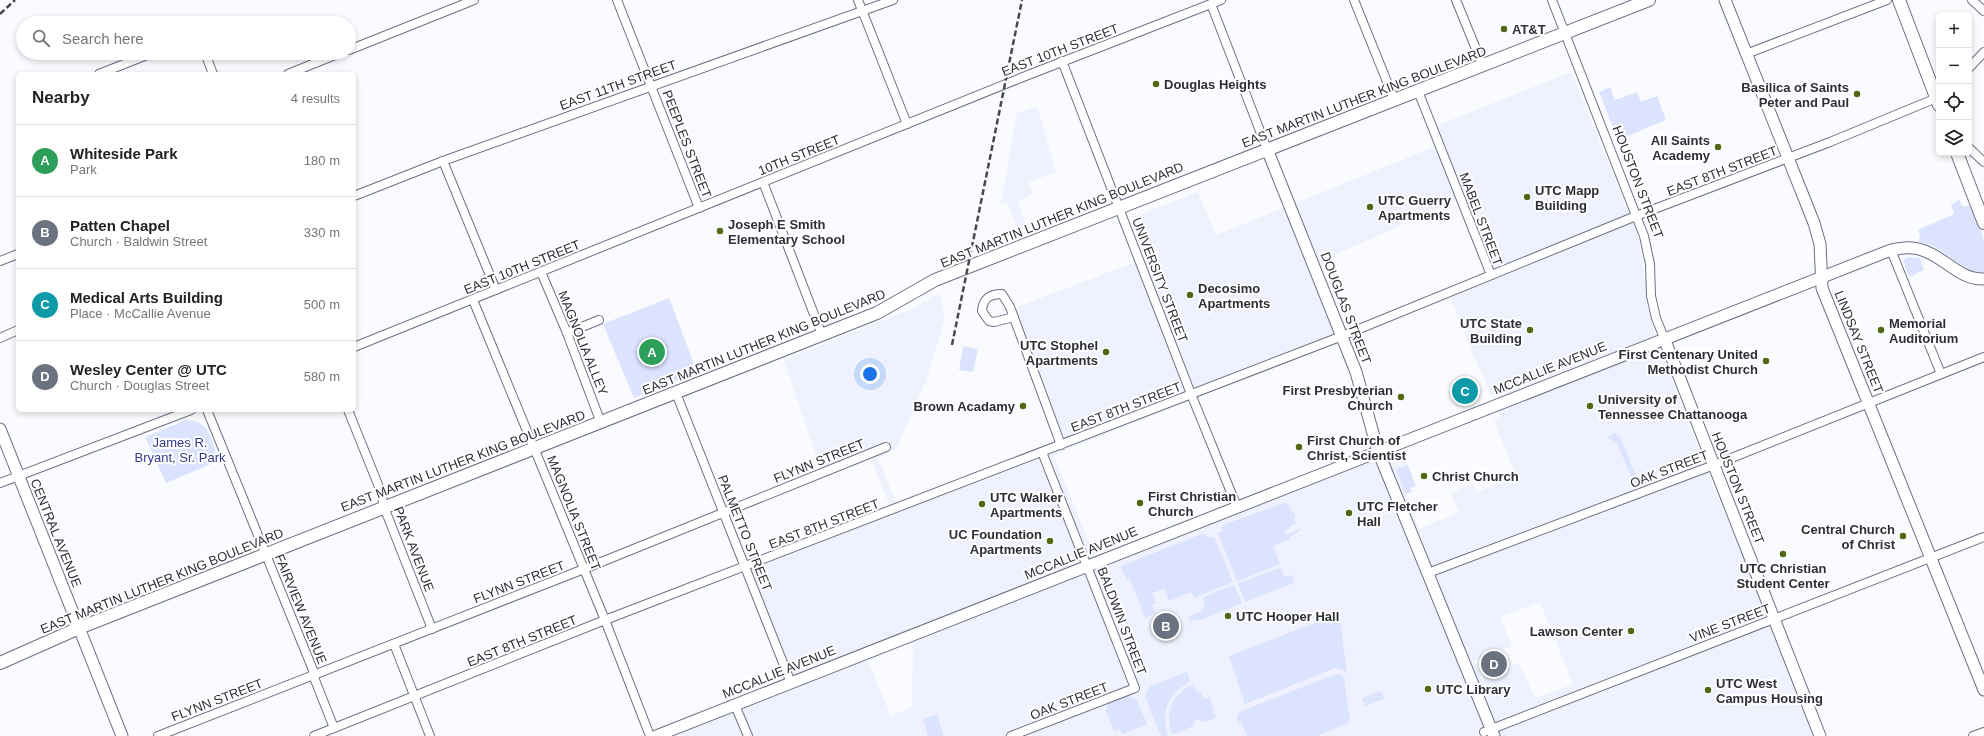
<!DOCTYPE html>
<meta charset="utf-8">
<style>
body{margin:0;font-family:Arial,sans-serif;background:#f6f6f6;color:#222}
.controls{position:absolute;right:12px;top:12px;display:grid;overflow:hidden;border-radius:6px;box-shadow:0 2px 6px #0003}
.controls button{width:36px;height:36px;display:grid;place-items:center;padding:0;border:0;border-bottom:1px solid #e0e0e0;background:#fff;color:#222;font:20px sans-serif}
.you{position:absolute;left:870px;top:374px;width:14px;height:14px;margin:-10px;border:3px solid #fff;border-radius:50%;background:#1a73e8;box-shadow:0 0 0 6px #1a73e833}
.badge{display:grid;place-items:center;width:26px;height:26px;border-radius:50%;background:#b45309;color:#fff;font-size:13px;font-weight:700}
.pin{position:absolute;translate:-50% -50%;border:2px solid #fff;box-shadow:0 1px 4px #0006}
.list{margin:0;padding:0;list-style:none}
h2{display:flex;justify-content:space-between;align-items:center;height:52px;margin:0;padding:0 16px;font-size:17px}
h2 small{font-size:13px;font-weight:400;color:#767676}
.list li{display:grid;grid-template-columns:26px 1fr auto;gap:12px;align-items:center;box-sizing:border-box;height:72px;padding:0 16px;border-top:1px solid #e0e0e0}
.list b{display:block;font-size:15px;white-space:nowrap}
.list p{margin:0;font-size:13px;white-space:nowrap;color:#767676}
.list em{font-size:13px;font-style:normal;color:#767676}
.icon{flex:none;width:22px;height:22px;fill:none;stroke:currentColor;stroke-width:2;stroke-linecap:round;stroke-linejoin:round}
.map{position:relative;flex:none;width:1984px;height:736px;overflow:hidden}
.search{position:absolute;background:#fff;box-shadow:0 2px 6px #0003;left:16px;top:16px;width:340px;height:44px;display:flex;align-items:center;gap:10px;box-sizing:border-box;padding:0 14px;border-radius:22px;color:#767676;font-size:15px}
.panel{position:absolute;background:#fff;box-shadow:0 2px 6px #0003;left:16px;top:72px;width:340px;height:340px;border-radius:6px}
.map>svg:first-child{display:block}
</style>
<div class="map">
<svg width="1984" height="736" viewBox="0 0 1984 736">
<rect width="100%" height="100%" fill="#f9fbff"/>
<g fill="#eff2fe" fill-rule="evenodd">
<path d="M1571,72L1637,233L1642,255L1648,308L1656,337L1704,465L1768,615L1813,736H682L681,733L798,687L751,570L893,513L870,457L823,476L784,360L913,308L940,293L945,318L926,381L896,449L878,458L900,512L1067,447L1015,308L1148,257L1133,217L1198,192L1216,235L1434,147L1428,129ZM1458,200L1485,272L1447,289L1472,353L1502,417L1494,421L1516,477L1476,492L1473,483L1451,493L1459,512L1419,529L1396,470L1408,465L1386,442L1095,557L1054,455L1203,395L1350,339L1319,262ZM1540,602L1573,684L1535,698L1519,663L1481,679L1474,661L1512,646L1500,617ZM913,641L912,707L891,716L868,661Z"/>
<polygon points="1037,106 1056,172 1028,183 1033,194 1018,201 1027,226 1018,230 1007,202 1001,204 1017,113"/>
</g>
<g fill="#dbe3ff">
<polygon points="1610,87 1615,100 1637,92 1641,102 1657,96 1666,120 1618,140 1599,92"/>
<path d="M1959,200L1963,207L1973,204L1984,241V273C1955,270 1947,246 1919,242L1920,236L1918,230L1954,214L1951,205Z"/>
<polygon points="1908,257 1920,258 1924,270 1909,277 1903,260"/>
<polygon points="669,298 697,372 634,398 603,324"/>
<polygon points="963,346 978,349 973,372 959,370"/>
<path d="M186,420C211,420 212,442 218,461L166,483L145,437Z"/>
<polygon points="1616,433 1617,437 1620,436 1638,481 1634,483 1617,443 1607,437"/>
<polygon points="1408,465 1416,486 1410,488 1412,492 1405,494 1396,469"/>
<polygon points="1284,503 1288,504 1291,511 1296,514 1294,519 1296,523 1284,531 1286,535 1297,530 1300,527 1300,531 1290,537 1290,539 1273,546 1280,564 1237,581 1218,533 1223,531 1222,528 1223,525"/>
<polygon points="1204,533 1208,537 1214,537 1233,582 1194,598 1191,592 1169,601 1164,589 1152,593 1156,603 1152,605 1156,613 1145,618 1130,579 1127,580 1121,568 1121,566"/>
<polygon points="1279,568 1282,570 1285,577 1292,575 1294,583 1245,602 1238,584 1239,583"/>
<polygon points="1234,585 1242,603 1198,621 1196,619 1190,621 1188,617 1202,611 1204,607 1203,597"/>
<polygon points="1335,615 1340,619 1347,674 1343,670 1335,668 1245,704 1229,656"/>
<path d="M1187,672L1190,681C1168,695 1160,710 1168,736H1161L1145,696L1150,686Z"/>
<polygon points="1336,674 1340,674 1344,678 1350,720 1348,723 1317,736 1247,736 1241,722 1238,723 1237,718 1239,712"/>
<path d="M1194,684L1197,692L1201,691L1204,699L1210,697L1216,718L1204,722L1197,719L1193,723V726L1172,735C1164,713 1172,693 1194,684Z"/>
<polygon points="1381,691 1384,699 1365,706 1362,698"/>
<polygon points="1127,695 1137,700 1147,724 1123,734 1119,730 1114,731 1106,712 1107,704"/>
<polygon points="937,714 944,736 928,736 923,719"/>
</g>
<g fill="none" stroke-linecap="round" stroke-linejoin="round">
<defs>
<g id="street">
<polyline points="617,0 699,208"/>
<polyline points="858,0 907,124"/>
<polyline points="1354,0 1394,99"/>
<polyline points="1456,0 1483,66"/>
<polyline points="1552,0 1644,236 1650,264 1651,296 1656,318 1664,338"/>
<polyline points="1972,0 1984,11"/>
<polyline points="1211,4 1267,149"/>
<polyline points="349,50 474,0"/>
<polyline points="205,53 213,74"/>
<polyline points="1746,54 1887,0"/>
<polyline points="1062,61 1191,394 1237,507"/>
<polyline points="1969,68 1984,52"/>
<polyline points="99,74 152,53"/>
<polyline points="288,74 340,53"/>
<polyline points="1418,91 1491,275"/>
<polyline points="1969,148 1984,162"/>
<polyline points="443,161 496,290"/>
<polyline points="763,182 822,335"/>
<polyline points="354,196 443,161 893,0"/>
<polyline points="1891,250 1941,374"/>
<polyline points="0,261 18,254"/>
<polyline points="541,272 567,333 601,423"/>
<polyline points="473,300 605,620 650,736"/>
<path d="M1014,317L994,322L989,321L982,311C983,298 990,294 1002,294L1010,307L1061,445"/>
<polyline points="567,333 599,320"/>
<polyline points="0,338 18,330"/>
<polyline points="354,347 1023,77 1221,0"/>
<polyline points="676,393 791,683"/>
<polyline points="207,410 313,670 315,680 334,728"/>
<polyline points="348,410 381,492 384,507 432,629"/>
<polyline points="0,483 191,410"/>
<polyline points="1428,573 1714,465 1984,357"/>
<polyline points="394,644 430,736"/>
<polyline points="735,705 748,736"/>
<polyline points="1484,732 1984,537"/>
<polyline points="158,736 584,569 886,447"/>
<polyline points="314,736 605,620 1337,338 1636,216 1830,142 1939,97"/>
<polyline points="1011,736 1135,688 1042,452"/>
<polyline points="1973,736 1984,732"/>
</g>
<g id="secondary">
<polyline points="1725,0 1814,223 1820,244 1822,288 1984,690"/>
<polyline points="1267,149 1356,372 1378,451 1494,736"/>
<polyline points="1664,338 1820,736"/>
<polyline points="0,429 122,736"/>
<path d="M656,736L1891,250C1902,248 1912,246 1922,250C1945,257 1959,280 1984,279"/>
</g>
<g id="primary">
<polyline points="1899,0 1939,105"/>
<polyline points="1957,153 1984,223"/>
<polyline points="0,663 79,628 877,313 935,280 1649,0"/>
</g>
</defs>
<use href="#street" stroke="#6c7183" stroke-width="10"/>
<use href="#secondary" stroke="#6c7183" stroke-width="13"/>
<use href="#primary" stroke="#6c7183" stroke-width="14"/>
<use href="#street" stroke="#fff" stroke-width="8"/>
<use href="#secondary" stroke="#fff" stroke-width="11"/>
<use href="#primary" stroke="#fff" stroke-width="12"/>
<g stroke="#474951" stroke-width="2.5" stroke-dasharray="6 3" stroke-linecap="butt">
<polyline points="0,14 15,0"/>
<polyline points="952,345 1022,0"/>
</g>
</g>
<g fill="#526714" stroke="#fff" stroke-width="1.5">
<circle cx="1504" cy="29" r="4"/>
<circle cx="1156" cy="84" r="4"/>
<circle cx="1857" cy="94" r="4"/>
<circle cx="1718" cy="147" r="4"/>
<circle cx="1527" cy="197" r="4"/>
<circle cx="1370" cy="207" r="4"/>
<circle cx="720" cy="231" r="4"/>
<circle cx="1190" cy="295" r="4"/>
<circle cx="1530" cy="330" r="4"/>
<circle cx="1881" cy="330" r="4"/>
<circle cx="1106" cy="352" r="4"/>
<circle cx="1766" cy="361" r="4"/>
<circle cx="1401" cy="397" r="4"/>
<circle cx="1023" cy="406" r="4"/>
<circle cx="1590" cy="406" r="4"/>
<circle cx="1299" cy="447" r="4"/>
<circle cx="1424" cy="476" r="4"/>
<circle cx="1140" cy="503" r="4"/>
<circle cx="982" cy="504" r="4"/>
<circle cx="1349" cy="513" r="4"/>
<circle cx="1903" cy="536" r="4"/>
<circle cx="1050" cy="541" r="4"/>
<circle cx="1783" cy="554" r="4"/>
<circle cx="1228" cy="616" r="4"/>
<circle cx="1631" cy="631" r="4"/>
<circle cx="1428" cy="689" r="4"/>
<circle cx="1708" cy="690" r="4"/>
</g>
<g text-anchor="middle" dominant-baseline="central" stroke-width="4" stroke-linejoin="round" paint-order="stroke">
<g font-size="13" font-weight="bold" fill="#2d2f37" stroke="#fff" text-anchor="start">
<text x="1512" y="29">AT&amp;T</text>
<text x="1164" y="84">Douglas Heights</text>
<text x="1849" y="87" text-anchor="end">Basilica of Saints<tspan x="1849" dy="15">Peter and Paul</tspan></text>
<text x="1710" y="140" text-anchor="end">All Saints<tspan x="1710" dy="15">Academy</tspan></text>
<text x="1535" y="190">UTC Mapp<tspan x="1535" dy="15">Building</tspan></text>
<text x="1378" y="200">UTC Guerry<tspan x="1378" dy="15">Apartments</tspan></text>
<text x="728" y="224">Joseph E Smith<tspan x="728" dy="15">Elementary School</tspan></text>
<text x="1198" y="288">Decosimo<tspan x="1198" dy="15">Apartments</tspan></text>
<text x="1522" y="323" text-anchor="end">UTC State<tspan x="1522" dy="15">Building</tspan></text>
<text x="1889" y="323">Memorial<tspan x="1889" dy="15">Auditorium</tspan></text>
<text x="1098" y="345" text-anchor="end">UTC Stophel<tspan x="1098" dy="15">Apartments</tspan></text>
<text x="1758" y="354" text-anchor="end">First Centenary United<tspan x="1758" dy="15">Methodist Church</tspan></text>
<text x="1393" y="390" text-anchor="end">First Presbyterian<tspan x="1393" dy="15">Church</tspan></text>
<text x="1598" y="399">University of<tspan x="1598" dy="15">Tennessee Chattanooga</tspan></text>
<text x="1015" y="406" text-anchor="end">Brown Acadamy</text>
<text x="1307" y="440">First Church of<tspan x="1307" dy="15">Christ, Scientist</tspan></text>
<text x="1432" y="476">Christ Church</text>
<text x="1148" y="496">First Christian<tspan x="1148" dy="15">Church</tspan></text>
<text x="990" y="497">UTC Walker<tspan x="990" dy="15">Apartments</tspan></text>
<text x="1357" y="506">UTC Fletcher<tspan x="1357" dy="15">Hall</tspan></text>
<text x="1895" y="529" text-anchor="end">Central Church<tspan x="1895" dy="15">of Christ</tspan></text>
<text x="1042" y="534" text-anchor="end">UC Foundation<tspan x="1042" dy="15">Apartments</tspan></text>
<text x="1783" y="568" text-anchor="middle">UTC Christian<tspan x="1783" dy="15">Student Center</tspan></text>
<text x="1236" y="616">UTC Hooper Hall</text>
<text x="1623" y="631" text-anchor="end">Lawson Center</text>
<text x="1716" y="683">UTC West<tspan x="1716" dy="15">Campus Housing</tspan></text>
<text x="1436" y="689">UTC Library</text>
</g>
<g font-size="13" fill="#2d2f37" stroke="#fff">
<text transform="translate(1060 50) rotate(-21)">EAST 10TH STREET</text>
<text transform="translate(618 85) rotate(-20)">EAST 11TH STREET</text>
<text transform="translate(1364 97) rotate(-21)">EAST MARTIN LUTHER KING BOULEVARD</text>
<text transform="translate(687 144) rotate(69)">PEEPLES STREET</text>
<text transform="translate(799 155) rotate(-22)">10TH STREET</text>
<text transform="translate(1722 171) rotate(-21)">EAST 8TH STREET</text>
<text transform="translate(1638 182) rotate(69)">HOUSTON STREET</text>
<text transform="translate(1062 215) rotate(-22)">EAST MARTIN LUTHER KING BOULEVARD</text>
<text transform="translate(1481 219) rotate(69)">MABEL STREET</text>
<text transform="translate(522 267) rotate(-22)">EAST 10TH STREET</text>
<text transform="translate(1160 280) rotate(69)">UNIVERSITY STREET</text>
<text transform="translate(1346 308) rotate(69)">DOUGLAS STREET</text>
<text transform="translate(764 342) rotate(-22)">EAST MARTIN LUTHER KING BOULEVARD</text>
<text transform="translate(1859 342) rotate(68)">LINDSAY STREET</text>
<text transform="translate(583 343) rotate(68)">MAGNOLIA ALLEY</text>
<text transform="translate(1550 368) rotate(-22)">MCCALLIE AVENUE</text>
<text transform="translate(1126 407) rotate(-21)">EAST 8TH STREET</text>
<text transform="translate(463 461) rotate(-21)">EAST MARTIN LUTHER KING BOULEVARD</text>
<text transform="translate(819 461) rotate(-22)">FLYNN STREET</text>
<text transform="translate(1669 469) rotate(-21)">OAK STREET</text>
<text transform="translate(1738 488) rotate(68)">HOUSTON STREET</text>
<text transform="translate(574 513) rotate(68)">MAGNOLIA STREET</text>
<text transform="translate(824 524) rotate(-21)">EAST 8TH STREET</text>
<text transform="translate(56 533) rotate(68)">CENTRAL AVENUE</text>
<text transform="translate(745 533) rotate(68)">PALMETTO STREET</text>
<text transform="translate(414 549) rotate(69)">PARK AVENUE</text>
<text transform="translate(1081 553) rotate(-22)">MCCALLIE AVENUE</text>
<text transform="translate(162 581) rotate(-22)">EAST MARTIN LUTHER KING BOULEVARD</text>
<text transform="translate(519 582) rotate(-21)">FLYNN STREET</text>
<text transform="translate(301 609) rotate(68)">FAIRVIEW AVENUE</text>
<text transform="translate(1122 621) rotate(69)">BALDWIN STREET</text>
<text transform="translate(1730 623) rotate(-21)">VINE STREET</text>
<text transform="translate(522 641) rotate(-22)">EAST 8TH STREET</text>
<text transform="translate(779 672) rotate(-22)">MCCALLIE AVENUE</text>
<text transform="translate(217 700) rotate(-21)">FLYNN STREET</text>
<text transform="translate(1069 701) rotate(-21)">OAK STREET</text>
</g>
<g font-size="13" fill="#303a87" stroke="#fff">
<text x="180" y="442">James R.<tspan x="180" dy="15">Bryant, Sr. Park</tspan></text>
</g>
</g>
</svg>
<div class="controls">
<button>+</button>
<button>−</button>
<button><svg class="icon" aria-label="locate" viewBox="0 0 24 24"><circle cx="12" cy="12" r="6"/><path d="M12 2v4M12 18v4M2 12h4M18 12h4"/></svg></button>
<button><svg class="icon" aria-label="layers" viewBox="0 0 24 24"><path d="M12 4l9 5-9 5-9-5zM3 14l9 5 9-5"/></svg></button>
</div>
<div class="you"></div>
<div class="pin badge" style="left:652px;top:352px;background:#2e9e5b">A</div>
<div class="pin badge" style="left:1166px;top:626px;background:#6b7280">B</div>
<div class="pin badge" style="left:1465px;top:391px;background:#0f9aa8">C</div>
<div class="pin badge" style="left:1494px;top:664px;background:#6b7280">D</div>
<div class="search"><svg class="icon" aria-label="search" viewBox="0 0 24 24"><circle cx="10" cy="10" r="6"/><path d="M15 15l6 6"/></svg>Search here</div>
<section class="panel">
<h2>Nearby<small>4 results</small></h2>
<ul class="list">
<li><span class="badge" style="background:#2e9e5b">A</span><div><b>Whiteside Park</b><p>Park</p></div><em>180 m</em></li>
<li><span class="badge" style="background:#6b7280">B</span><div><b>Patten Chapel</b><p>Church · Baldwin Street</p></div><em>330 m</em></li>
<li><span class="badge" style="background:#0f9aa8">C</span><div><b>Medical Arts Building</b><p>Place · McCallie Avenue</p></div><em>500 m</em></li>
<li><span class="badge" style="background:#6b7280">D</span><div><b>Wesley Center @ UTC</b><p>Church · Douglas Street</p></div><em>580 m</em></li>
</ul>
</section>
</div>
